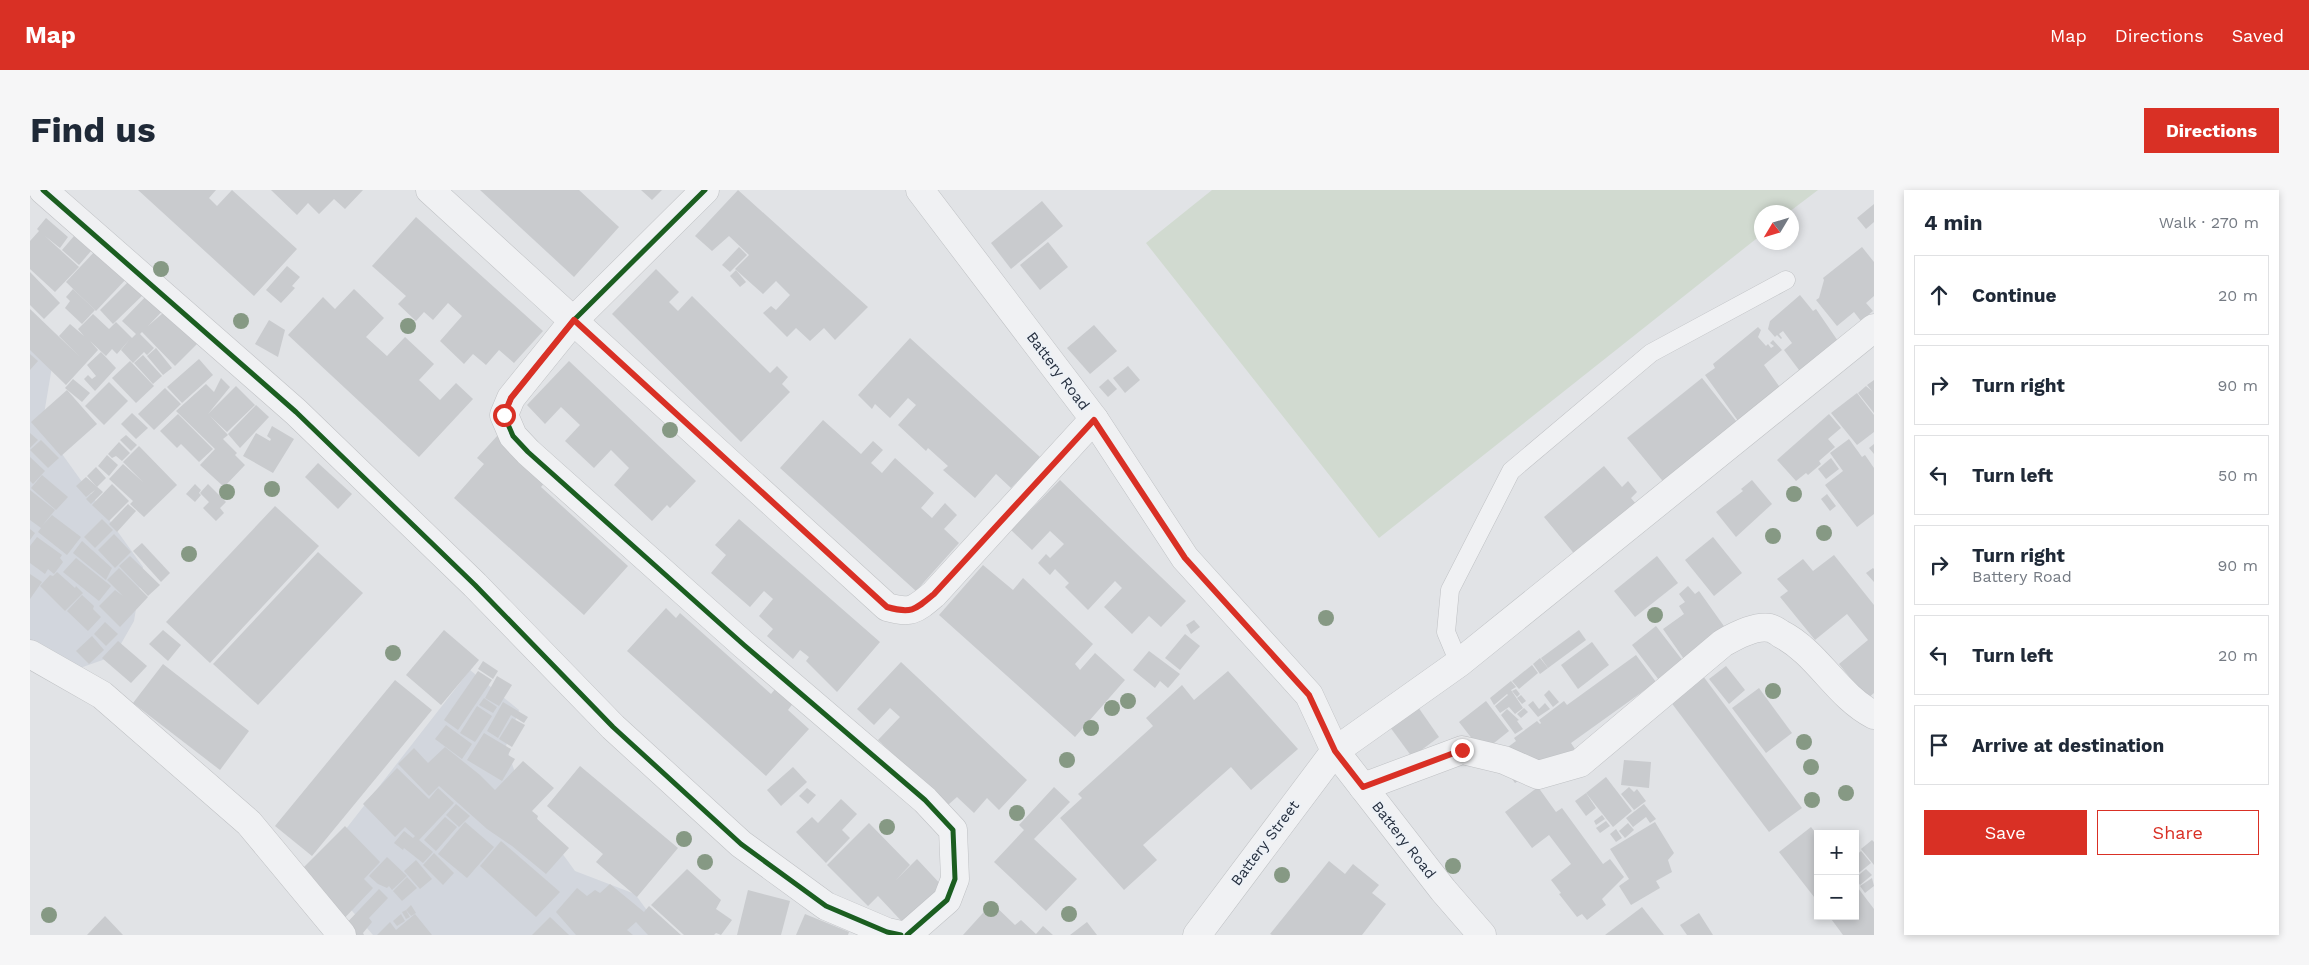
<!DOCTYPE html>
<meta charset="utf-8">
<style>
body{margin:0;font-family:"Work Sans",sans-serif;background:#f6f6f7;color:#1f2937}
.controls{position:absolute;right:15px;bottom:15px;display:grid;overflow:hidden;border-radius:0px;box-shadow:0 2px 8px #0003}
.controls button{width:45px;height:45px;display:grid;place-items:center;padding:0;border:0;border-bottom:1px solid #e0e1e3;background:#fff;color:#1f2937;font:25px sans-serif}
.compass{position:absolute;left:1724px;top:15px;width:45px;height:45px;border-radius:50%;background:#fff;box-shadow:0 2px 8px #0003;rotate:232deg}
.stop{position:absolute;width:15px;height:15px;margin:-11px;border:4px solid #d93025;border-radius:50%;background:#fff}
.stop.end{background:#d93025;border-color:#fff;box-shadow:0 1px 5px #0008}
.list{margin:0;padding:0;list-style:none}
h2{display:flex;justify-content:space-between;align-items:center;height:65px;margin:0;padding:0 20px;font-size:21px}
h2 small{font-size:16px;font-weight:400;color:#747a83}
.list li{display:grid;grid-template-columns:32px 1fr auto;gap:15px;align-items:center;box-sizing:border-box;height:80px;margin:0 10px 10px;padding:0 10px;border:1px solid #e0e1e3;border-radius:0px}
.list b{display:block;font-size:19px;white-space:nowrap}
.list p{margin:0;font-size:16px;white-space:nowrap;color:#747a83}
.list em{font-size:16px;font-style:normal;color:#747a83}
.actions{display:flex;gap:10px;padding:15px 20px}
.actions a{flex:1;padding:11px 0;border:1px solid #d93025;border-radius:0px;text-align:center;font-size:18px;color:#d93025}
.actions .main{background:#d93025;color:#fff}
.icon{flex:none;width:28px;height:28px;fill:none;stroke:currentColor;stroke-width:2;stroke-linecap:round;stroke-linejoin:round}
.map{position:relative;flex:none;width:1844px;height:745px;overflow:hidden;border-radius:0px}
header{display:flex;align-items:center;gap:30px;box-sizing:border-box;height:70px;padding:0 25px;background:#d93025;color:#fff}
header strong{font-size:24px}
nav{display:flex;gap:28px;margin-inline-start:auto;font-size:18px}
.intro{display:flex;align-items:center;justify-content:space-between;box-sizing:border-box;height:120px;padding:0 30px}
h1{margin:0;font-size:35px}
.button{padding:12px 22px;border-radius:0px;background:#d93025;color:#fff;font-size:18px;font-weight:700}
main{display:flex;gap:30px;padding:0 30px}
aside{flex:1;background:#fff;border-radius:0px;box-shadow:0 2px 8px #0003}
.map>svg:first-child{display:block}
</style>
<header>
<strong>Map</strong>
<nav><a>Map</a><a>Directions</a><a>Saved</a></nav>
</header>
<div class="intro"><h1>Find us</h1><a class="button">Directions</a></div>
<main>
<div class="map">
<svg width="1844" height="745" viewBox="0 0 1844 745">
<rect width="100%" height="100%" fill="#e1e3e6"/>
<g fill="#d2d6dd">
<polygon points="0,129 27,147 12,236 113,377 104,431 84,466 50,478 0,452"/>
<polygon points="440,480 489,520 476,556 495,612 545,681 605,704 635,745 343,745 303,699 287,676"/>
</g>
<polygon fill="#d1dad0" points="1182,0 1788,0 1759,22 1732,22 1731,45 1349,348 1116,53"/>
<g fill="#c9cbce">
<polygon points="108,0 186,0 179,8 187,16 202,0 267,59 224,106"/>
<polygon points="241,0 333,0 315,19 304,9 289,24 278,13 267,25"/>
<polygon points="450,0 549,0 589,37 544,87"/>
<polygon points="611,0 632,0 622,10"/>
<polygon points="708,0 838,117 805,150 794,138 780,151 766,138 757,147 733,123 741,116 746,120 760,105 746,91 733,104 705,79 719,65 699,46 682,61 665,46"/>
<polygon points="1012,11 1033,36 981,79 961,53"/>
<polygon points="1844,14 1844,32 1836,39 1827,28"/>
<polygon points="386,27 513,141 484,173 469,160 456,175 443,164 434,174 410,151 432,126 418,113 403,130 394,122 386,131 368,114 376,106 342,76"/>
<polygon points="16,28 38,47 30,58 15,46 49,77 25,102 0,79 0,51 9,41 7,39"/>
<polygon points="44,46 61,61 49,75 32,60"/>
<polygon points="1018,52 1038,77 1010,100 990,75"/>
<polygon points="709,57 717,65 700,82 692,75"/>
<polygon points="1832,57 1844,72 1844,106 1836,113 1843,121 1831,131 1824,122 1807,136 1786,110 1789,108 1794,90 1793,88"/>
<polygon points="67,59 97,88 66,121 36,92"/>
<polygon points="257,76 270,87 262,96 265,98 251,113 236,100"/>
<polygon points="626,79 649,102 639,112 648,121 662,106 740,183 747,176 758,187 752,194 760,202 711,252 582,124"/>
<polygon points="706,80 716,92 710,97 700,86"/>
<polygon points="0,82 30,113 14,129 0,115"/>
<polygon points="103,87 117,101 83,134 70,120"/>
<polygon points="43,99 65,120 52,134 35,118 40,111 36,107"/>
<polygon points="123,99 139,114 118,136 133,123 144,134 148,130 169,152 145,176 112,142 110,144 124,158 117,165 114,162 103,173 91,160 100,149 87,164 82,159 76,166 60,151 68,160 36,195 0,160 0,119 49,166 29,146 40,134 54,146 48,139 63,124 79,139 86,132 102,148 106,144 92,131"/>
<polygon points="324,99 354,128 336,147 357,166 375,147 404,174 389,190 410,210 426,193 443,209 389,267 258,145 293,107 305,119"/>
<polygon points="1770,105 1783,121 1786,119 1810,154 1772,184 1754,160 1762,153 1753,141 1749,144 1752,148 1751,149 1747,145 1745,147 1738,139 1740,131"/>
<polygon points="239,130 255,140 248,167 225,154"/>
<polygon points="1064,135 1087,161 1060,184 1037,158"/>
<polygon points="1728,137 1731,140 1728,147 1736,156 1738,154 1741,158 1744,156 1740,153 1743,150 1752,160 1734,175 1754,203 1711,235 1675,185 1685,178 1683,174"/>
<polygon points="880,148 1010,267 981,298 966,284 945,308 913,280 918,276 898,258 896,261 868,235 886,215 878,208 860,228 845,214 842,219 828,205"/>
<polygon points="126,158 142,178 133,185 117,166"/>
<polygon points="71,162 86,178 65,201 54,189 58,185 62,189 66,186 57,175"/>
<polygon points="0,164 8,171 0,180"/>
<polygon points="113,165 132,186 123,194 104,173"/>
<polygon points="169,169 183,185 152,213 137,197"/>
<polygon points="100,171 124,196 106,213 82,188"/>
<polygon points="539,171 666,291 640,318 637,315 622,331 584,295 599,278 581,260 564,278 535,251 550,235 531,217 515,234 497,215"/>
<polygon points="1098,176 1110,190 1095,203 1083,188"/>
<polygon points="191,188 200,197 178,224 206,196 225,215 197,242 180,226 198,245 193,249 207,263 205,265 215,275 194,297 170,275 185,259 146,221 176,194 184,202"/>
<polygon points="1672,188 1714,241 1641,301 1597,248"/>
<polygon points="43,189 60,203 52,212 35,198"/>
<polygon points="1078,189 1087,199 1078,207 1069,197"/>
<polygon points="1844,190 1844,223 1828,203 1836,196 1842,201 1837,195"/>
<polygon points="79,192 98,211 74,235 55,216"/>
<polygon points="135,198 151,214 124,240 108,224"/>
<polygon points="37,200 67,234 31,266 1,232"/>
<polygon points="1827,203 1844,225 1844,242 1827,255 1801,223"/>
<polygon points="226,215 239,227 210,258 198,244"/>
<polygon points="102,223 118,238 106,249 91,234"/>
<polygon points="148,224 183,259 169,272 151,254 147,258 130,241"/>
<polygon points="1799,224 1811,238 1798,249 1805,257 1789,271 1791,274 1778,285 1776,283 1766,291 1747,270"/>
<polygon points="793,230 831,264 843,251 853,260 841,273 852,283 865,268 904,303 891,318 902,328 915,313 927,325 914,339 929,353 886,401 750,278"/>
<polygon points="242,236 264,249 243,283 213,266 226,243 240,251 241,249 237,246"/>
<polygon points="0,243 8,250 0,258"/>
<polygon points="96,245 107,255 101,261 90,250"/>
<polygon points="468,245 517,290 511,297 598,376 554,425 424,308 454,274 447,268"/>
<polygon points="1819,249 1832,267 1835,265 1844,278 1844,324 1827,337 1795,295 1813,281 1800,263"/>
<polygon points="11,250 29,268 18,278 0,260"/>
<polygon points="89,252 100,263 92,271 86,266 82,268 78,264"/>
<polygon points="1844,254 1844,264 1839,258"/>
<polygon points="109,256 147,295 114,327 100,314 103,311 79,289 93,274 113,292 93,272"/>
<polygon points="77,265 88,275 79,286 68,276"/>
<polygon points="0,267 15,281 3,294 0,291"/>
<polygon points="1801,268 1809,279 1796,289 1788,279"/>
<polygon points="288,273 322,304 308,319 275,287"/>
<polygon points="1574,276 1592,297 1598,291 1607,302 1601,308 1612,321 1551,372 1514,327"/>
<polygon points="66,277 76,288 67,297 57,286"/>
<polygon points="12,285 38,307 26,320 1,298"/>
<polygon points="56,287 73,302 61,314 56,309 65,300 56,307 46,296"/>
<polygon points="1030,290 1156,411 1131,437 1119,426 1102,444 1074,417 1092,398 1085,391 1058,420 1035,397 1039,393 1025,379 1020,385 1008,373 1016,364 1020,368 1034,354 1020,341 1002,360 981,340"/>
<polygon points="1722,290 1742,314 1706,347 1686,322 1713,301 1711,299"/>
<polygon points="82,294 99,311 79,331 62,315"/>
<polygon points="165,294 171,300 169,303 171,305 165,312 156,304"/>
<polygon points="178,294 196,312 190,318 194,323 186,331 173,318 179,312 170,303"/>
<polygon points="0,300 25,320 12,336 22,325 51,347 37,365 8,342 11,338 0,330"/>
<polygon points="1797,304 1806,316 1800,321 1791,309"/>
<polygon points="98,314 106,321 87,342 79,334"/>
<polygon points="245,316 289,356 180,473 136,432"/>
<polygon points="72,329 83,340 65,358 54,347"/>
<polygon points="709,329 850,452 807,502 776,471 779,467 770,460 763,469 737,446 743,439 729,426 743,409 734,401 720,417 681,383 696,365 685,355"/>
<polygon points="0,339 5,343 0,350"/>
<polygon points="84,344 101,362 85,378 68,360"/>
<polygon points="7,347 32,365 30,368 33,372 24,384 18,379 15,384 0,373 0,356"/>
<polygon points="1683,347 1712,383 1684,406 1655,370"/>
<polygon points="52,351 82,378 76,390 43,363"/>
<polygon points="112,353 140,383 131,392 103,361"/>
<polygon points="288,362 333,403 228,515 183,474"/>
<polygon points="1804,365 1844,415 1844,503 1837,509 1809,474 1838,450 1817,424 1785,450 1750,407 1758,401 1747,389 1773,369 1783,381"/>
<polygon points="100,366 130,395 118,406 89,376"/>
<polygon points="1627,366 1648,393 1605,427 1584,401"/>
<polygon points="46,368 81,396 69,411 33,382"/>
<polygon points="953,375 983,400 993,388 1063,454 1045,474 1050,480 1065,463 1095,490 1045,547 909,425"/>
<polygon points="89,378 118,407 90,437 69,416 85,400 93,406 77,390"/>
<polygon points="1843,378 1844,379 1844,392 1836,383"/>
<polygon points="27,382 45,398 46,396 53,403 35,421 10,396 20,385 23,386"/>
<polygon points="0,384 12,392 0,409"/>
<polygon points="1658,396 1665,404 1669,401 1696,439 1654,469 1633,439 1654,424 1649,416 1655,412 1649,404"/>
<polygon points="52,405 64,416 63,419 71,427 58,441 37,421"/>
<polygon points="636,418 646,428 650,423 741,504 747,497 764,512 758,520 779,539 736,586 597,461"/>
<polygon points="1164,430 1170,437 1161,444 1156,435"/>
<polygon points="75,432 88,444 76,456 64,444"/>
<polygon points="1626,436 1653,471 1629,490 1602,455"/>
<polygon points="133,440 151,455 138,471 119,454"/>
<polygon points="414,440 449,470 411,515 376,485"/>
<polygon points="1549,440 1556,450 1518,478 1511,468"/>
<polygon points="1155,444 1170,456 1150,480 1135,468"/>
<polygon points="62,446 74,460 59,474 46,461"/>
<polygon points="88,451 117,476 101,493 72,468"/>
<polygon points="1562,452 1579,475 1548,499 1531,475"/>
<polygon points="1119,461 1150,484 1138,498 1130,491 1125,498 1103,480"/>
<polygon points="1606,465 1626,492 1541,553 1545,559 1518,580 1513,573 1485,593 1466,566 1486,551 1484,548 1507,531 1510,534 1511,533 1509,530 1534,511 1537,515"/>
<polygon points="1510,468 1518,478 1510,484 1503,474"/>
<polygon points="453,471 468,481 463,489 448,479"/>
<polygon points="871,472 997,590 969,620 957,608 944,623 927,607 918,615 848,550 870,527 860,518 844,535 827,519"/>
<polygon points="133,474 219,541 190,580 103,513"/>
<polygon points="1502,475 1508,483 1489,499 1482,491"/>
<polygon points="1696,476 1715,500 1699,514 1679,489"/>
<polygon points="448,481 462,490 428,540 414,530"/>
<polygon points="1198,481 1268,559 1221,600 1201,577 1113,655 1127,670 1094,700 1030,628 1052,608 1048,604 1123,536 1116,528 1152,495 1164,510"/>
<polygon points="1670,482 1772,618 1739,642 1637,507"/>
<polygon points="467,486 482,495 469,516 455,508"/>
<polygon points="365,490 402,520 282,666 245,636"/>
<polygon points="1481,491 1486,497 1481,500 1493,518 1485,524 1479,517 1470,523 1465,516 1478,505 1477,504 1464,515 1460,508"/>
<polygon points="1729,498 1762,543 1736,563 1702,518"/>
<polygon points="1486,499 1490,504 1487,507 1482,501"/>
<polygon points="1519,500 1529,512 1523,517 1514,505"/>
<polygon points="1491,505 1496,511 1492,514 1487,508"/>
<polygon points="454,508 467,517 463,523 449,515"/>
<polygon points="1456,511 1479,541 1459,557 1450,559 1429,532"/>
<polygon points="1503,511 1509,519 1515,513 1520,519 1508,527 1498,515"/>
<polygon points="473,512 498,527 494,533 481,525 468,548 457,541"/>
<polygon points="447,516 462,526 445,552 430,543"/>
<polygon points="1388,517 1409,547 1382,567 1360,537"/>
<polygon points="1494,518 1498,522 1491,528 1487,524"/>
<polygon points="1477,519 1489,530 1487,531 1493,539 1485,544 1471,525"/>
<polygon points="482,528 495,535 482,557 469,549"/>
<polygon points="416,535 442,554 432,569 405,549"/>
<polygon points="454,543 481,559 478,565 485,569 472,591 437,570"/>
<polygon points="415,557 450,585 465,600 493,571 524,598 502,621 508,626 507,629 539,658 516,684 482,656 457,639 409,596 399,606 368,574 384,558 398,573"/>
<polygon points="1594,570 1621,572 1619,598 1591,595"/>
<polygon points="550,576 648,658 607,707 566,672 573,664 517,616"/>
<polygon points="763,577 777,592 751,616 737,600"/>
<polygon points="367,578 399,609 408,598 424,613 389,650 403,662 393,673 374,658 373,660 364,653 374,641 383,648 385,646 375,637 365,647 333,614"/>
<polygon points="1576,587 1602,621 1583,637 1556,603"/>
<polygon points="1024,597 1040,612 1004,649 1047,689 1016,721 964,672 994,640 989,635"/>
<polygon points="1508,597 1526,622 1532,618 1573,674 1580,669 1594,687 1572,709 1576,715 1557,730 1552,724 1547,727 1529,704 1531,703 1521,690 1541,674 1519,645 1502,658 1475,622"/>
<polygon points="1599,597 1604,602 1607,599 1616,611 1604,620 1591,604"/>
<polygon points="777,598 786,605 778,614 769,606"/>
<polygon points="1556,603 1566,618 1556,626 1545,611"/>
<polygon points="811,609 827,624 812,640 820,648 796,673 766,642 782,627 788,633"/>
<polygon points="426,614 440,626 429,637 416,625"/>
<polygon points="1614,614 1626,629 1620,633 1616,627 1603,637 1596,628"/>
<polygon points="1572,625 1575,629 1566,635 1564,631"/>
<polygon points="415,627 427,637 406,661 394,650"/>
<polygon points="1576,631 1580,636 1570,643 1566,638"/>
<polygon points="435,632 464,657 437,688 408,664"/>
<polygon points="1625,632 1644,663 1638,670 1642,682 1626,691 1630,698 1601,715 1589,696 1599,689 1580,659"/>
<polygon points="839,633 880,675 865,691 887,669 916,700 877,737 848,706 838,716 797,675"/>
<polygon points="1598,633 1604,640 1595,648 1589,641"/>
<polygon points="315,636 350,672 334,689 343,698 307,736 265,686"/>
<polygon points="1781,637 1788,646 1788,712 1749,662"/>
<polygon points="1586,639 1592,648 1586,652 1580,644"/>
<polygon points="1842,650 1844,652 1844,675 1831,659"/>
<polygon points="471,651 530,702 506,727 450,676"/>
<polygon points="1831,661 1841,673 1825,686 1825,666"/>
<polygon points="404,663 424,683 413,695 393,675"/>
<polygon points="357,667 377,686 362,700 359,696 357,698 348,694 339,686"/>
<polygon points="386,670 402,689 390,699 374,681"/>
<polygon points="1299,671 1315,684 1323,674 1349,695 1342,703 1356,714 1332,745 1242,745 1240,744"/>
<polygon points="657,679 691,710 686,719 702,730 691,745 686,743 684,745 654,745 621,715"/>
<polygon points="1836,679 1842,685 1830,695 1825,688"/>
<polygon points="377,687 387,698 372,711 363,701"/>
<polygon points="1842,688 1844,696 1835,703 1830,696"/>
<polygon points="580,694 614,722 619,716 651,745 618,745 606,732 597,740 603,745 546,745 526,722 547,698 557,706 565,700 570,703"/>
<polygon points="1825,694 1844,719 1844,745 1813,745 1799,726 1825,726"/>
<polygon points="349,699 358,708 339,728 342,732 333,743 334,745 315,745 310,740"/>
<polygon points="718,700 760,711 751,745 707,745"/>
<polygon points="962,713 985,735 991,730 1006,744 1013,736 1023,745 933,745"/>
<polygon points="381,715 386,723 381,726 376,720"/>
<polygon points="1612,717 1634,745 1575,745"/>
<polygon points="376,720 380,727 376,729 372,722"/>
<polygon points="1669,723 1683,745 1657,745 1650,735"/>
<polygon points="371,724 375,731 367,736 363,731"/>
<polygon points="385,724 402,745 347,745 360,732 366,740"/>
<polygon points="775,724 819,742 818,745 766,745"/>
<polygon points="75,726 93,745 57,745"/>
<polygon points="520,727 539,745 502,745"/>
<polygon points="1057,732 1067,745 1040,745"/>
</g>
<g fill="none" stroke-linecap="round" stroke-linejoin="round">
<defs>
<polyline id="service" points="1429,473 1416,442 1420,400 1481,281 1621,163 1756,90"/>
<g id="minor">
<polyline points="13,0 266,222 445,395 583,537 711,654 796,716 857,742 871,745"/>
<path d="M400,0L857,417C881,424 885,420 904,404L1064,229"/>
<polyline points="675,0 544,130 481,208 474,225 483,246 498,262 714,455 895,610 923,640 925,689 917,710 877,745"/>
<polyline points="890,0 1064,229 1155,368 1279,505 1305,561 1413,700 1452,745"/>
<polyline points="0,464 72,505 219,633 312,745"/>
<path d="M1333,597L1432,560L1474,570L1508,585L1550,573L1693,453C1705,446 1726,435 1740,438C1744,439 1748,442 1751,444C1788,463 1807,506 1844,525"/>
<polyline points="1167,745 1305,561 1429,473 1844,138"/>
</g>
</defs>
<use href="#service" stroke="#bfc1c4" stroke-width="19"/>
<use href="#minor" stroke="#bfc1c4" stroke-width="29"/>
<use href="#service" stroke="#f0f1f3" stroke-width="18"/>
<use href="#minor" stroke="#f0f1f3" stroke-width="28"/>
<defs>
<g id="cycleway">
<polyline points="13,0 266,222 445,395 583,537 711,654 796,716 857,742 871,745"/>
<polyline points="675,0 544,130 481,208 474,225 483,246 498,262 714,455 895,610 923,640 925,689 917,710 877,745"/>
</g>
</defs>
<use href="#cycleway" stroke="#edf1f6" stroke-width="8"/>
<use href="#cycleway" stroke="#1b5e20" stroke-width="5"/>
</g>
<g fill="#869984">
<circle cx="131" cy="79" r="8"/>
<circle cx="211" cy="131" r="8"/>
<circle cx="378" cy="136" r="8"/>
<circle cx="640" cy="240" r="8"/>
<circle cx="242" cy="299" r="8"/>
<circle cx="197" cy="302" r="8"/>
<circle cx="1764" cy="304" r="8"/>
<circle cx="1794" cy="343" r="8"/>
<circle cx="1743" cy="346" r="8"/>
<circle cx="159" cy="364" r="8"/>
<circle cx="1625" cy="425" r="8"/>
<circle cx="1296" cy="428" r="8"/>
<circle cx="363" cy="463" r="8"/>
<circle cx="1743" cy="501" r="8"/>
<circle cx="1098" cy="511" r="8"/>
<circle cx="1082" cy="518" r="8"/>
<circle cx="1061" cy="538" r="8"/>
<circle cx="1774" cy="552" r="8"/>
<circle cx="1037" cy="570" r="8"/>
<circle cx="1781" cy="577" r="8"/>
<circle cx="1816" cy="603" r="8"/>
<circle cx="1782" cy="610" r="8"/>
<circle cx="987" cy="623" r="8"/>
<circle cx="857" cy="637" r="8"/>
<circle cx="654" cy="649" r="8"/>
<circle cx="675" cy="672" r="8"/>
<circle cx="1423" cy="676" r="8"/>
<circle cx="1252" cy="685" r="8"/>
<circle cx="961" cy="719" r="8"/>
<circle cx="1039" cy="724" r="8"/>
<circle cx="19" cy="725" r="8"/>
</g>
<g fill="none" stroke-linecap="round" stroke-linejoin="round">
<path stroke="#d93025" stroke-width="6" d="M474,225L481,208L544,130L857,417C881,424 885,420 904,404L1064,230L1155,368L1279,505L1305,561L1333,597L1432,560"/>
</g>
<g text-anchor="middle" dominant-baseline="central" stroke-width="4" stroke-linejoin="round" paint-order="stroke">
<g font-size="15" fill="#263040" stroke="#edf1f6">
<text transform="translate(1028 181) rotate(53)">Battery Road</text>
<text transform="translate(1374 650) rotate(52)">Battery Road</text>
<text transform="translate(1235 653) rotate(-53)">Battery Street</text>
</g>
</g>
</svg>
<div class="controls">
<button>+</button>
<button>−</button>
</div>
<svg class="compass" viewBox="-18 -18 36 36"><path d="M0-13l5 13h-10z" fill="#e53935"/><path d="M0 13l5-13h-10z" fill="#747a83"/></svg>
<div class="stop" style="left:474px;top:225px"></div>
<div class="stop end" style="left:1432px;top:560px"></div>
</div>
<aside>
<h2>4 min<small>Walk · 270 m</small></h2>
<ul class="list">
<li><svg class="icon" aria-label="ahead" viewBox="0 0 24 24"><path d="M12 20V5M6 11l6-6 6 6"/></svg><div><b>Continue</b></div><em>20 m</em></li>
<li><svg class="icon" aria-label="right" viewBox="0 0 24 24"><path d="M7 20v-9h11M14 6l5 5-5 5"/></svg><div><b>Turn right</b></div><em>90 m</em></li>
<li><svg class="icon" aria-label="left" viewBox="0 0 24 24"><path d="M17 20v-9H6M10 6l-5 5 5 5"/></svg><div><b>Turn left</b></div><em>50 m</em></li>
<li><svg class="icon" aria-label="right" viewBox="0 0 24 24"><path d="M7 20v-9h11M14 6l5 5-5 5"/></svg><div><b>Turn right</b><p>Battery Road</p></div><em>90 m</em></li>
<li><svg class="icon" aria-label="left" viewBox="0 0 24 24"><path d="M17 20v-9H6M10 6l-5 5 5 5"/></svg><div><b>Turn left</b></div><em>20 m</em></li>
<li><svg class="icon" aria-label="arrive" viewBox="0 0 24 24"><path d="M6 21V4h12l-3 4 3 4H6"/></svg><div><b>Arrive at destination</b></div></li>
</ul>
<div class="actions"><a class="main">Save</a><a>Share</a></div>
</aside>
</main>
